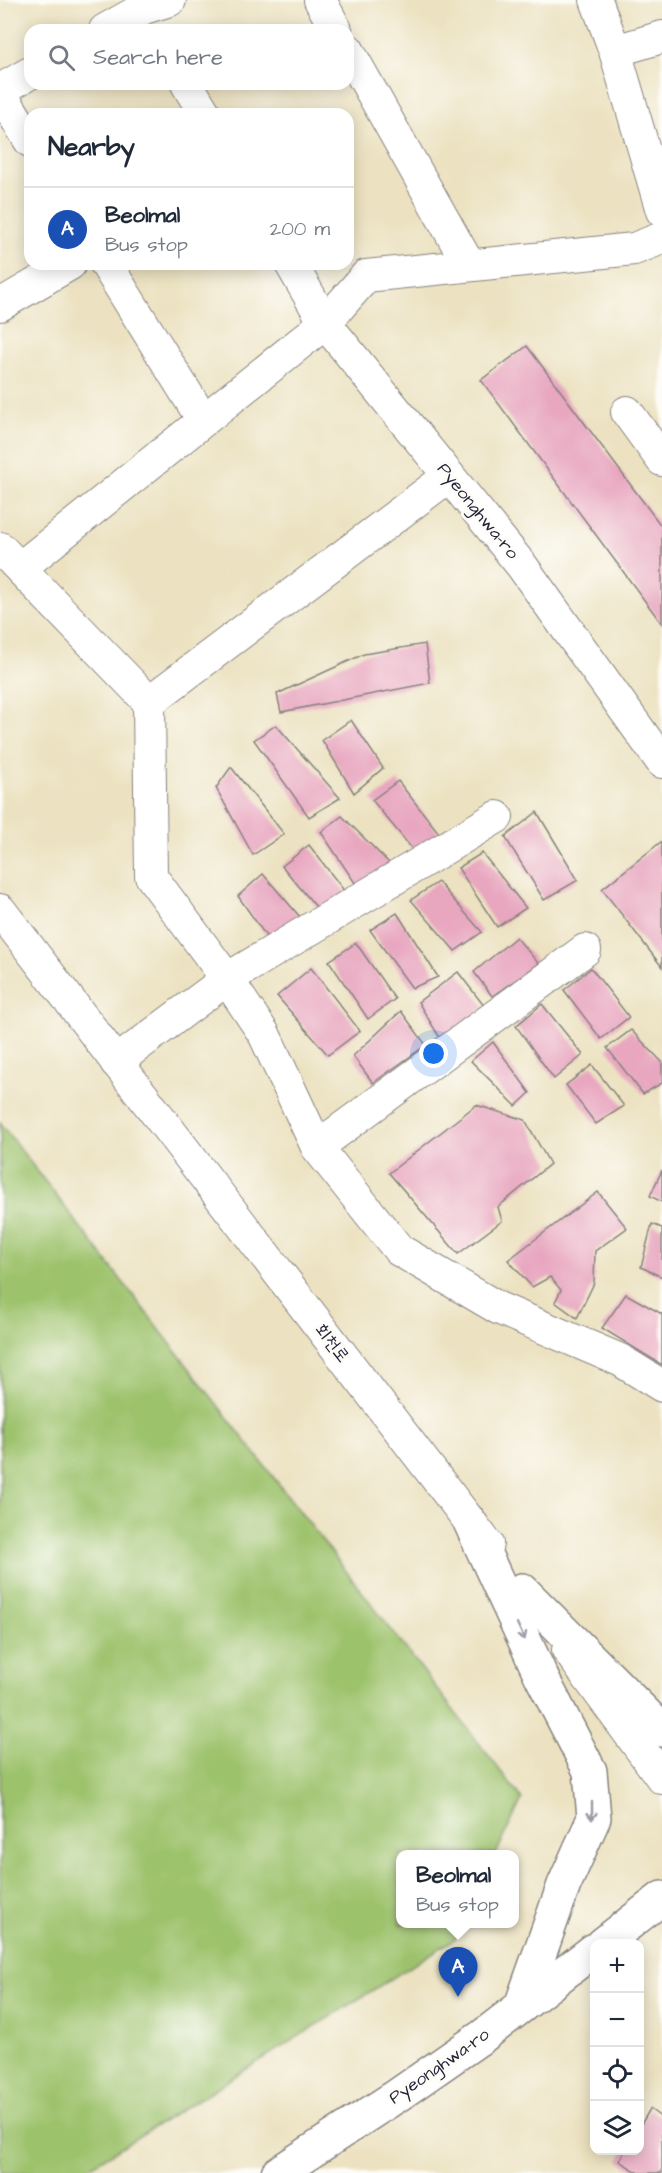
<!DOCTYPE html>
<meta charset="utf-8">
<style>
body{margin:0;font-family:"Architects Daughter","Poor Story",sans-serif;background:#f6f6f7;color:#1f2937}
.controls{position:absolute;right:18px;bottom:18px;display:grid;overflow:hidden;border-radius:12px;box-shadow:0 3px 15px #0003}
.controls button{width:54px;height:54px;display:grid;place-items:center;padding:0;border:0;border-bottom:2px solid #e0e1e3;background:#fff;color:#1f2937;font:30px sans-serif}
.you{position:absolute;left:434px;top:1054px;width:21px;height:21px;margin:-15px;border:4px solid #fff;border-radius:50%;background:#1a73e8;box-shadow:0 0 0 9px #1a73e833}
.badge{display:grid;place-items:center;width:39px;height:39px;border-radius:50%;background:#b5179e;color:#fff;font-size:20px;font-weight:700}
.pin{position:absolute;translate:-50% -50px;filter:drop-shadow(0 2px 3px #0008)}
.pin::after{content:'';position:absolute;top:32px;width:21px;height:18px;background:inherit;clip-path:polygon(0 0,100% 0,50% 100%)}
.popup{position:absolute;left:396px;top:1850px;width:123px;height:78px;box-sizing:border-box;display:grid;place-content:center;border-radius:12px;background:#fff;filter:drop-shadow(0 2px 4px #0005);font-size:20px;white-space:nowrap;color:#747a83}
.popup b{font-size:22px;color:#1f2937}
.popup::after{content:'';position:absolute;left:50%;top:100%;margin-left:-12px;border:12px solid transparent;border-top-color:#fff}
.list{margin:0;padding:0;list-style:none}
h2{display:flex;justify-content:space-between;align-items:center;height:78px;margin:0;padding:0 24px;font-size:26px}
h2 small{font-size:20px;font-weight:400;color:#747a83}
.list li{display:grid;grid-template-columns:39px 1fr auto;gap:18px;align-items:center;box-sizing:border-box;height:84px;padding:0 24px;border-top:2px solid #e0e1e3}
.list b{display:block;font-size:22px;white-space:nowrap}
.list p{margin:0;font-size:20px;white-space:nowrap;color:#747a83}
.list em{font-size:20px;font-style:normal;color:#747a83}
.icon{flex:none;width:33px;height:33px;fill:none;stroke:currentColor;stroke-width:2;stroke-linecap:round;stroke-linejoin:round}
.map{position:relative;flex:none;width:662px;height:2173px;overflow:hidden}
.search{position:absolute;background:#fff;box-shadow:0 3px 15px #0003;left:24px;top:24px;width:330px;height:66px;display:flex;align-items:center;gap:15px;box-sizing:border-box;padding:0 21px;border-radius:18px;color:#747a83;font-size:22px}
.panel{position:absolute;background:#fff;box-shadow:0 3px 15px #0003;left:24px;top:108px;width:330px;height:162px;border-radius:18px}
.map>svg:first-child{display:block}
</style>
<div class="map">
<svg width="662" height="2173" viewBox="0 0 662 2173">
<rect width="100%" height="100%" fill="#fdfcf7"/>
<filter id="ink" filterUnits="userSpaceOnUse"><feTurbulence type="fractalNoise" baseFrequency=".0167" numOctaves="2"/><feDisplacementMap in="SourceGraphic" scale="12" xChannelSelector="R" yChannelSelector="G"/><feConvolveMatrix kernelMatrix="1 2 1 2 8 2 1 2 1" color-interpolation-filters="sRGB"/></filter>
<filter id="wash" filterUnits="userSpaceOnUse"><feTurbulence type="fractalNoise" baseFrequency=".008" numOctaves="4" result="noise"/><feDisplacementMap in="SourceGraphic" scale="24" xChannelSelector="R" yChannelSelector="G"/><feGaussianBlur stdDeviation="1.35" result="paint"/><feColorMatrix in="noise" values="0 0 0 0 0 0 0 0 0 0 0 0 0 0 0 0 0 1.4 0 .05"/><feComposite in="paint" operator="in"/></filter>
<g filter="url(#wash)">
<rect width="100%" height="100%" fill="#ece2c1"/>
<polygon fill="#9dc26c" stroke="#607254" stroke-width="1.5" points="0,1123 522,1799 496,1854 401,1854 401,1924 465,1924 458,1937 80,2173 0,2173"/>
<g id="blocks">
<g fill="#e8a6bf">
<polygon points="527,346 662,527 662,624 481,380"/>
<polygon points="425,644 430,683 281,712 277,694 364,654"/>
<polygon points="351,720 383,768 354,793 322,740"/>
<polygon points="276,725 340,798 309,817 254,740"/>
<polygon points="231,767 284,834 253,855 216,788"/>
<polygon points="398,781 439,833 413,850 372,800"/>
<polygon points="537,812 578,880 544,900 505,837"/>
<polygon points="342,816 393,867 361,892 321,832"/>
<polygon points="662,841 662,967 602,889"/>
<polygon points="309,845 349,897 322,914 282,866"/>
<polygon points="482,853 526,908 497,927 458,868"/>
<polygon points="263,874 307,925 275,949 238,896"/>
<polygon points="438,882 482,932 455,951 411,900"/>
<polygon points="397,913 438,977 412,988 370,930"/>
<polygon points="516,937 539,964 492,996 474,972"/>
<polygon points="356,943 395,999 368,1019 329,961"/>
<polygon points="311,968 360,1031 328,1055 277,996"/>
<polygon points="591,968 629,1017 601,1039 564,990"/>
<polygon points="458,972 485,1007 440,1038 418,1002"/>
<polygon points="542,1004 583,1055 554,1079 516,1026"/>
<polygon points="401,1011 426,1045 373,1083 353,1056"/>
<polygon points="631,1030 662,1062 662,1083 643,1094 607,1048"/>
<polygon points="493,1042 530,1093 516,1106 471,1061"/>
<polygon points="592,1065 624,1106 596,1124 566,1085"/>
<polygon points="476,1105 525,1120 550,1164 498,1207 502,1221 458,1254 389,1173"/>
<polygon points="662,1170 662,1202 650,1196"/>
<polygon points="598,1192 627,1228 595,1251 594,1283 577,1318 555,1302 561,1290 550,1277 532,1287 508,1260"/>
<polygon points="652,1224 662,1228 662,1277 641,1267"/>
<polygon points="626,1294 662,1314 662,1365 602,1328"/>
<polygon points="650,2109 662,2118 662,2173 639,2173 619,2161 625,2150 640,2150 640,2126"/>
</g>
</g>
</g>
<g filter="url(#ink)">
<use href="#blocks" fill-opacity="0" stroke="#87827e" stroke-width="1.5"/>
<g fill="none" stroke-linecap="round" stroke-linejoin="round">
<defs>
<g id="minor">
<polyline points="320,0 336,30"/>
<polyline points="596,0 615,51 662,211"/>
<polyline points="105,30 144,8 170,0"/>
<polyline points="348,50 469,265"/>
<polyline points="615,51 662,37"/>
<polyline points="187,84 205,114"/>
<polyline points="0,90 30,73"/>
<polyline points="0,92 30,141"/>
<polyline points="106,264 203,420"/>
<polyline points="291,264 325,323 522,566 662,762"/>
<polyline points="0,305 70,264"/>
<polyline points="627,412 662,460"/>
<polyline points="0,548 149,702 449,476"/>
<polyline points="20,568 325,323 366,276 634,249 662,238"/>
<polyline points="149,702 151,876 227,979 264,1034 317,1147 399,1250 498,1308 620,1360 662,1386"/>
<polyline points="0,910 487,1544"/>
<polyline points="116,1062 227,979 497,817"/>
<polyline points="317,1147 585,950"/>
<polyline points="568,1650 662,1778"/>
</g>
<g id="major">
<polyline points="470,1522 542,1678 590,1771 594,1818 564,1885 521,2006"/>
<polyline points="522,1590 662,1730"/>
<polyline points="603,1944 662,1898"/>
<polyline points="278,2173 398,2095 483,2036 594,1950"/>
</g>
</defs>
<use href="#minor" stroke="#87827e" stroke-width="34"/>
<use href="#major" stroke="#87827e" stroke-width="36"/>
<use href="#minor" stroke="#fff" stroke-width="32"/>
<use href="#major" stroke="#fff" stroke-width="33"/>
</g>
<defs><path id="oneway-shaft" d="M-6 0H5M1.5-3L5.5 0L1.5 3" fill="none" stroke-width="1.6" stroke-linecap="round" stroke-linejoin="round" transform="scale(1.5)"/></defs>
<g stroke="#9c9ca7">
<use href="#oneway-shaft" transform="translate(521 1632) rotate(65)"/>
<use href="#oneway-shaft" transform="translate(592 1811) rotate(90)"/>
</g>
</g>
<g text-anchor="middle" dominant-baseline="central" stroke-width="6" stroke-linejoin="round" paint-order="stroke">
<g font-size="18" fill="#22223b" stroke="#fdfcf7">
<text transform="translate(478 511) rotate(51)">Pyeonghwa-ro</text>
<text transform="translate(332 1343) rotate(52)">회천로</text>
<text transform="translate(439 2066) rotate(-35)">Pyeonghwa-ro</text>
</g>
</g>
</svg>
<div class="controls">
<button>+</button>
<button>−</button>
<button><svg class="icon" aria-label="locate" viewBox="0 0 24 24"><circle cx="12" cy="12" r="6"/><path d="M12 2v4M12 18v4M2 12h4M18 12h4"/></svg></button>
<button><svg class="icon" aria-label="layers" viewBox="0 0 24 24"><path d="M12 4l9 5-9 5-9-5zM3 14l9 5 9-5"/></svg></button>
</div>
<div class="you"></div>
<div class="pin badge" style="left:458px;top:1997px;background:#1a4fb4">A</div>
<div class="popup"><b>Beolmal</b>Bus stop</div>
<div class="search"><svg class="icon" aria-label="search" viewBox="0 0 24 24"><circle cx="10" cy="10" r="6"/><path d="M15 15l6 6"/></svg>Search here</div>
<section class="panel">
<h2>Nearby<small></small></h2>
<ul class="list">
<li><span class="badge" style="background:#1a4fb4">A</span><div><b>Beolmal</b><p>Bus stop</p></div><em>200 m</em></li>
</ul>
</section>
</div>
